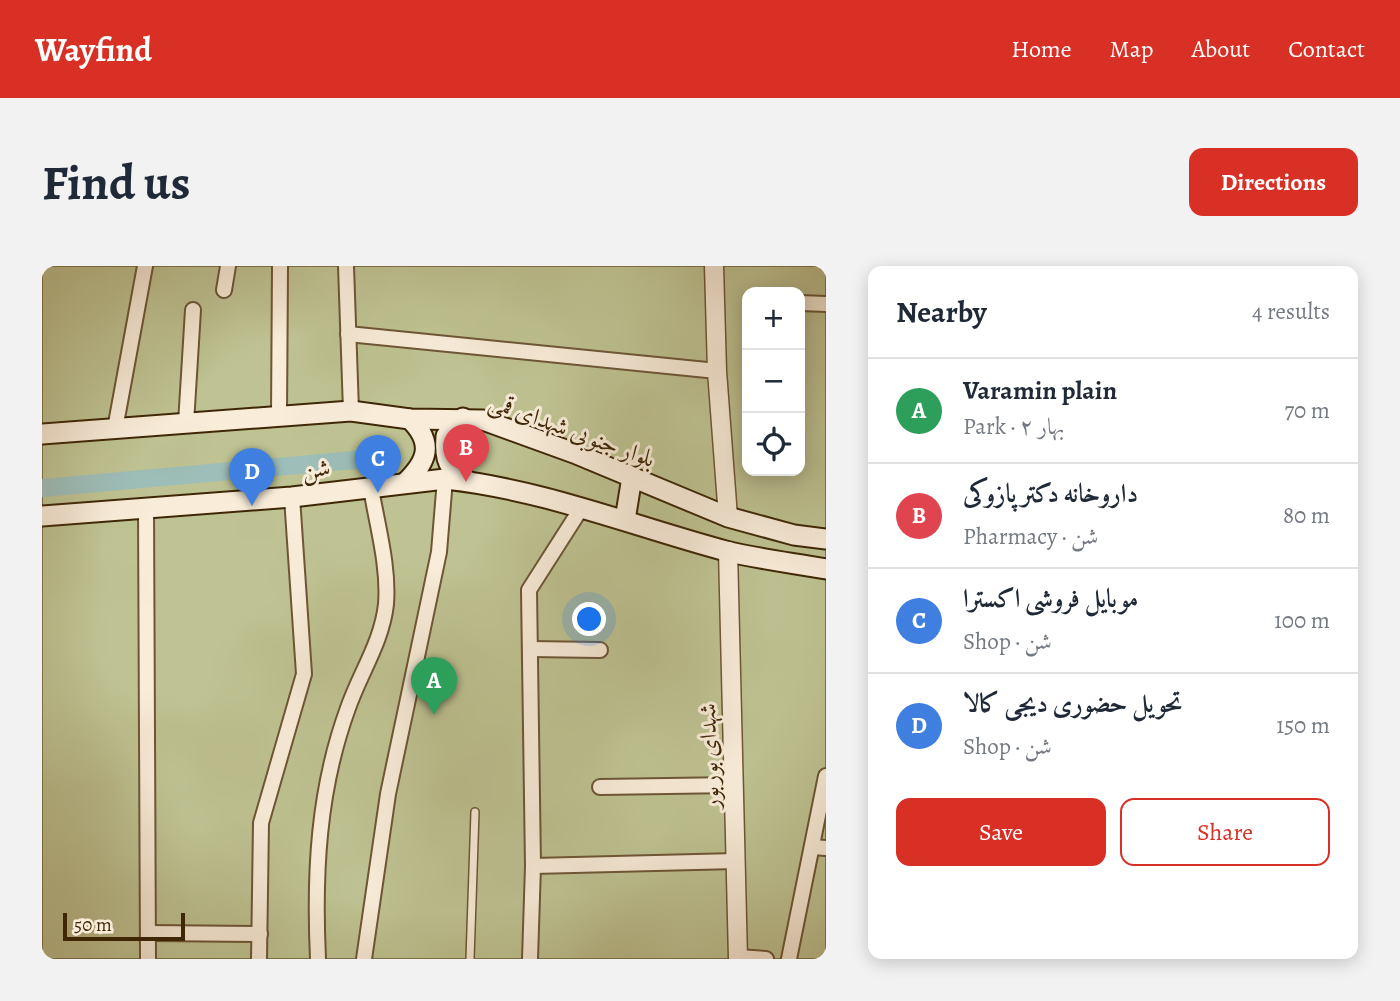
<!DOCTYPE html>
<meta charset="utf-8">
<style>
body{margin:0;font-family:Alegreya,Amiri,serif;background:#f2f2f3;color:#1f2937}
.controls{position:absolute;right:21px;top:21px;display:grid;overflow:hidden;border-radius:14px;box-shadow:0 4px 18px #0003}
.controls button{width:63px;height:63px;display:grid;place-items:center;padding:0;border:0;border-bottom:2px solid #e0e1e3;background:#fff;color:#1f2937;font:35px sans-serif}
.scale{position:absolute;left:21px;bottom:18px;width:122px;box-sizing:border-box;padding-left:7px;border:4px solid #3f2706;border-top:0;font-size:19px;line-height:24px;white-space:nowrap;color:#3f2706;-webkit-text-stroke:5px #f9edda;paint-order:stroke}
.you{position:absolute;left:548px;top:354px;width:24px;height:24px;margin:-18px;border:5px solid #fff;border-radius:50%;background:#1a73e8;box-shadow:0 0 0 10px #1a73e833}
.badge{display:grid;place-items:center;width:46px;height:46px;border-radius:50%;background:#d93025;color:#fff;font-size:23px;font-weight:700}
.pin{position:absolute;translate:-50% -58px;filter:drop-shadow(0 2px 4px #0008)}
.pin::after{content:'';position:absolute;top:37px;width:24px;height:21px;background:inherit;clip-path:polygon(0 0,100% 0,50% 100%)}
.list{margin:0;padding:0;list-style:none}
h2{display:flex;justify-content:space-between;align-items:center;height:91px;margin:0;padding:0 28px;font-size:30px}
h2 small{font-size:23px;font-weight:400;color:#747a83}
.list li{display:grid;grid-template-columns:46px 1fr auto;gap:21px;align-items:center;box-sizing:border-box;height:105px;padding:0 28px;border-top:2px solid #e0e1e3}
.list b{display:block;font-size:26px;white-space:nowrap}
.list p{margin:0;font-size:23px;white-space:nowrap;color:#747a83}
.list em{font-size:23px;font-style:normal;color:#747a83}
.actions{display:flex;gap:14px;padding:21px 28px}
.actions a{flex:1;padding:16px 0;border:2px solid #d93025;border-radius:14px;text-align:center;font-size:24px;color:#d93025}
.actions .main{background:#d93025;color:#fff}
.icon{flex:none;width:38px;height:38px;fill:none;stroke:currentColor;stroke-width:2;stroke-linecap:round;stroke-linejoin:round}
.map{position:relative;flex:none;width:784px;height:693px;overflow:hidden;border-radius:14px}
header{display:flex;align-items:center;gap:42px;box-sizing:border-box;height:98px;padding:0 35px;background:#d93025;color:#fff}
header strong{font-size:33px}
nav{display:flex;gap:38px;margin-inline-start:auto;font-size:24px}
.intro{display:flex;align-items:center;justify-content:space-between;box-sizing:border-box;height:168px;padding:0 42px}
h1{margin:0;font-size:49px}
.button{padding:18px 32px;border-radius:14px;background:#d93025;color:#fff;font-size:24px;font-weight:700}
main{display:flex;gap:42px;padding:0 42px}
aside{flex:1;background:#fff;border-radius:14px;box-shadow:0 4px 18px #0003}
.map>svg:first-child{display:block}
</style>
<header>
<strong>Wayfind</strong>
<nav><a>Home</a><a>Map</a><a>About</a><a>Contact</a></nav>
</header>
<div class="intro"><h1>Find us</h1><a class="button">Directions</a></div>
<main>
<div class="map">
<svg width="784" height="693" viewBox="0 0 784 693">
<rect width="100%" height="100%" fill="#f6e4c6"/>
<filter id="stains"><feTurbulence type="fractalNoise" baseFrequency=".00286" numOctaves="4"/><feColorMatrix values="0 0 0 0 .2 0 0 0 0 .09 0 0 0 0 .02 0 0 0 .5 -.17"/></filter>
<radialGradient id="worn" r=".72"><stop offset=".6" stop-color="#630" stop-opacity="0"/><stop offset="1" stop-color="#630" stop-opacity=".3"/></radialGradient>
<path fill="#bfc393" stroke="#7f754c" stroke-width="2" fill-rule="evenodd" d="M0,0H784V693H0ZM705,26H758V205H705Z"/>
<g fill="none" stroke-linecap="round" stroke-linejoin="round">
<polyline stroke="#9dbeb9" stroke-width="18" points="0,222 335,192"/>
<defs>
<polyline id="service" points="428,693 433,546"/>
<g id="minor">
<polyline points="304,0 309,145"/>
<polyline points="182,24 186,0"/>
<polyline points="758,37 784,38"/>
<polyline points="306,68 675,105"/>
<polyline points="237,150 238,0"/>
<polyline points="144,157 151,44"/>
<polyline points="73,163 103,0"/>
<polyline points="104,242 106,693"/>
<polyline points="488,383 558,384"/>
<polyline points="558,521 693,519"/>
<polyline points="770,581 784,582"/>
<polyline points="491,600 695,595"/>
<polyline points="106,667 218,668"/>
<polyline points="696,691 724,693"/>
<polyline points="217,693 219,557 262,408 250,231"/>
<path d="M276,693C272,607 276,524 306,442C318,407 340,376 344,338C347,300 335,259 329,222"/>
<polyline points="322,693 346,528 397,286 403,213"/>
<polyline points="488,693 491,600 487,324 540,241"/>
<polyline points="747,693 784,510"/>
</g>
<g id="tertiary">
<polyline points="672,0 675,105 686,251"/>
<polyline points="686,285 696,693"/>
</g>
<g id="secondary">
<path d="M421,152L404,170C402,193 406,204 426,215"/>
<polyline points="0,168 309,145 368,153 441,154 532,187 686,251 752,269 784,273"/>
<path d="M363,217C386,195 392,177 368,153"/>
<path d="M0,250L250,231L403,213C499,223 591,260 684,285C716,293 751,297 784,303"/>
<polyline points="583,254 590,211"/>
</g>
</defs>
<use href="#service" stroke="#6d5636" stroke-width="10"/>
<use href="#minor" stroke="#6d5636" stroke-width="18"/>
<use href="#tertiary" stroke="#6d5636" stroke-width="21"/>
<use href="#secondary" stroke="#3f2706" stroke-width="23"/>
<use href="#service" stroke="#f9edda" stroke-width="7"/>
<use href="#minor" stroke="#f9edda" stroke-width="14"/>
<use href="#tertiary" stroke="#f9edda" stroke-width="18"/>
<use href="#secondary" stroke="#f9edda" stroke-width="19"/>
</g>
<g text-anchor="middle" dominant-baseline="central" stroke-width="6" stroke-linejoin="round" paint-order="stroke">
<g font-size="24" fill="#3f2706" stroke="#f9edda">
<text transform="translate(530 164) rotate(20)">بلوار جنوبی شهدای قمی</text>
<text transform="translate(274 203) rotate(-7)">شن</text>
<text transform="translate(667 490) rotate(-92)">شهدای بوربور</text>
</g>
</g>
<rect width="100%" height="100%" filter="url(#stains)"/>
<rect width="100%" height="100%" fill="url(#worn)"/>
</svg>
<div class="controls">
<button>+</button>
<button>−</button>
<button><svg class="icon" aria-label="locate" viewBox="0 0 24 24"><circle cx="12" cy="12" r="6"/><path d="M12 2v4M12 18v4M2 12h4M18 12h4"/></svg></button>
</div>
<div class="scale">50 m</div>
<div class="you"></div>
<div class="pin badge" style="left:392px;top:449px;background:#2e9e5b">A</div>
<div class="pin badge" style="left:424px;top:216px;background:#e0444e">B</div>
<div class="pin badge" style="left:336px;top:227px;background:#3f7fe0">C</div>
<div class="pin badge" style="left:210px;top:240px;background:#3f7fe0">D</div>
</div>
<aside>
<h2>Nearby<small>4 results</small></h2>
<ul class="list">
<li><span class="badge" style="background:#2e9e5b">A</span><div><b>Varamin plain</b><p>Park · بهار ۲</p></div><em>70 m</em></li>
<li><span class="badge" style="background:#e0444e">B</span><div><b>داروخانه دکتر پازوکی</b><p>Pharmacy · شن</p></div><em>80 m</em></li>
<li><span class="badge" style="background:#3f7fe0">C</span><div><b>موبایل فروشی اکسترا</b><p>Shop · شن</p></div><em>100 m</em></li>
<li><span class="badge" style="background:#3f7fe0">D</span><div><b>تحویل حضوری دیجی کالا</b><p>Shop · شن</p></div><em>150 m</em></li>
</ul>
<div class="actions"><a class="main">Save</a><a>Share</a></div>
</aside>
</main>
